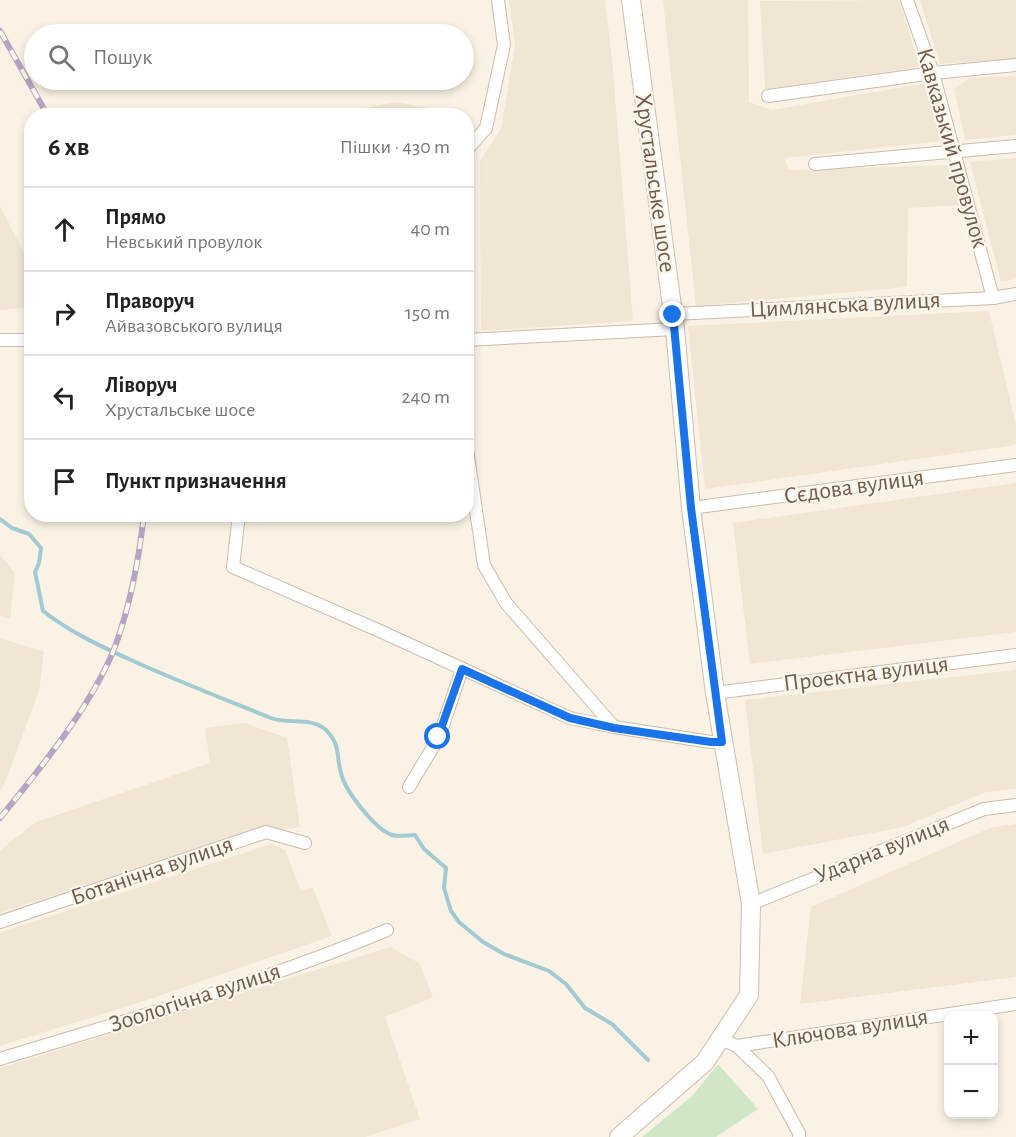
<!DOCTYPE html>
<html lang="uk">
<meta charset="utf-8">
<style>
body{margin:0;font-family:"Alegreya Sans",sans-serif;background:#f6f6f6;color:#222}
.controls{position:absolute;right:18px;bottom:18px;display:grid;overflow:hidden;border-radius:12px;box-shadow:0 3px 9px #0003}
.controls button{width:54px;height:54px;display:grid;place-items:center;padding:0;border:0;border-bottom:2px solid #e0e0e0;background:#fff;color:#222;font:30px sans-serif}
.stop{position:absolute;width:18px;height:18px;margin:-14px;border:4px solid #1a73e8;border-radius:50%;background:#fff}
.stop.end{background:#1a73e8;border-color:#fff;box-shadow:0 2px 6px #0008}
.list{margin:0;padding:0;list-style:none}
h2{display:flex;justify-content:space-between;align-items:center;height:78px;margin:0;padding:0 24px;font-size:26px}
h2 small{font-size:20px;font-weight:400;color:#767676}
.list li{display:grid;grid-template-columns:39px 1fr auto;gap:18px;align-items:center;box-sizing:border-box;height:84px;padding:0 24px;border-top:2px solid #e0e0e0}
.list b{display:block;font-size:22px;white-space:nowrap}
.list p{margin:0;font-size:20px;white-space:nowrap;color:#767676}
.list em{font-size:20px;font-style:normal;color:#767676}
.icon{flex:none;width:33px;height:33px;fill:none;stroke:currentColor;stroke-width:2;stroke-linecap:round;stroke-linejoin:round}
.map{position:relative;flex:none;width:1016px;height:1137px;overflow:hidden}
.search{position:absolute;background:#fff;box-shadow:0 3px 9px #0003;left:24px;top:24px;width:450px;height:66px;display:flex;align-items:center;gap:15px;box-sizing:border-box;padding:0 21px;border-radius:33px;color:#767676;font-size:22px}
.panel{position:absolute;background:#fff;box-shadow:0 3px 9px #0003;left:24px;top:108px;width:450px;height:414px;border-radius:24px}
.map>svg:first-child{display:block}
</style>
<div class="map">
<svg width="1016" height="1137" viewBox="0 0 1016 1137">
<rect width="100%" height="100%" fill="#faf3e5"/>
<g fill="#f1e5d4">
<polygon points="509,0 605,0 612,59 633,321 481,331 480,161 501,129 515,45"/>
<polygon points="663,0 748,0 749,102 772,110 926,83 943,141 784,158 789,170 952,165 960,205 908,208 907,287 696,306"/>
<polygon points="899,0 920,67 765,89 760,1"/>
<polygon points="920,0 1016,0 1016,59 940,64"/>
<polygon points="1016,76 1016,135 965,140 954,89 969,78"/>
<polygon points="395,102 442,110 442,115 328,115"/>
<polygon points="1016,158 1016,279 1001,282 970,162"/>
<polygon points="0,206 31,266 31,307 0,310"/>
<polygon points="989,311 1016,425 1016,445 705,489 688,326"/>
<polygon points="1016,483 1016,632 750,664 733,523"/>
<polygon points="0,555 15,573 10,619 0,616"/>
<polygon points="0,638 44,652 39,691 4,785 0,790"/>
<polygon points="1016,670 1016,789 986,792 903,827 763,854 745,700"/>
<polygon points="245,723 287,738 300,827 278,830 262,827 0,913 0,850 36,822 210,763 205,728"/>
<polygon points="1016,824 1016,977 800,1004 811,907 992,827"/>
<polygon points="271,844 285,850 301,891 313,888 332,936 147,1000 0,1046 0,933"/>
<polygon points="390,947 419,963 433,997 385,1017 420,1119 365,1137 0,1137 0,1068"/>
</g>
<polygon fill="#d1e6c5" points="718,1064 758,1109 716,1137 642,1137 692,1096"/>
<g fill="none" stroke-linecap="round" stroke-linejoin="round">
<path stroke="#a3c9d2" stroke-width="4" d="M0,519L12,528L29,534L41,548L39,563L35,572L43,611C70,632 100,646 131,660C177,681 224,699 271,718C289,725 312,716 327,731C341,746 336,756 341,773C345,791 375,829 392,835C399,837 409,835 415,835L424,849L446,868L444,888L451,911L459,922L483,942L504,954L549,971L566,984L585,1008L612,1024L648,1060"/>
<defs>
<g id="street">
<polyline points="907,0 933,73 993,298"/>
<polyline points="768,96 933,73 1016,65"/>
<polyline points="466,151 486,128 504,45 498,0"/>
<polyline points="815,164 1016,146"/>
<polyline points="673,314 993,298 1016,294"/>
<polyline points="0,340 32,340"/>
<polyline points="466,340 675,329"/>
<polyline points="466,442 484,565 506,603 614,727"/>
<polyline points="691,508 1016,465"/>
<polyline points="239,514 233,567 380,631 570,718 614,727 711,742 722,742"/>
<polyline points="715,693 1016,655"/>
<polyline points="409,787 439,737 462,669"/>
<polyline points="751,904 984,809 1016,805"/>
<polyline points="0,922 266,832 305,843"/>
<polyline points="720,1039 737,1046 1016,1004"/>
<polyline points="737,1046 768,1076 799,1133 799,1137"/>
<path d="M0,1059C130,1019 262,983 387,930"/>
</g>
<polyline id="secondary" points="619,1137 705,1062 749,995 751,904 715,693 691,508 675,329 631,0"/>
</defs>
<use href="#street" stroke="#cabbac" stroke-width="14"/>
<use href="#secondary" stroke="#cfbdad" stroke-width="20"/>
<use href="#street" stroke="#fff" stroke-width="12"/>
<use href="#secondary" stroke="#fff" stroke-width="18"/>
<defs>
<g id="rail">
<polyline points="0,31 48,116"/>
<path d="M0,818C40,769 94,703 116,644C131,602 139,559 144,514"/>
</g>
</defs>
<use href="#rail" stroke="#b6a5c2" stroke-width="6"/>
<use href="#rail" stroke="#fdf7eb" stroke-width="4" stroke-dasharray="11" stroke-linecap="butt"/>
</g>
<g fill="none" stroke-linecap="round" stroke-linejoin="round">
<polyline stroke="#1a73e8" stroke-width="8" points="438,737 462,669 570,718 614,728 711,742 722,742 691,508 673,315"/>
</g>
<g text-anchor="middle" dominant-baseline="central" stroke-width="4.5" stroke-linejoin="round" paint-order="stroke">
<g font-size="24" fill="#705b4d" stroke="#fdf7eb">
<text transform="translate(952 148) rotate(74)">Кавказький провулок</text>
<text transform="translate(655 183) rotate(82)">Хрустальське шосе</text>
<text transform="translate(845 305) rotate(-3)">Цимлянська вулиця</text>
<text transform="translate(854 487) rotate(-8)">Сєдова вулиця</text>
<text transform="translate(866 674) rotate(-7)">Проектна вулиця</text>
<text transform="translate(882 850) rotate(-22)">Ударна вулиця</text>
<text transform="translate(152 871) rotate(-19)">Ботанічна вулиця</text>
<text transform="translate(195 998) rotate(-18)">Зоологічна вулиця</text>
<text transform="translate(850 1029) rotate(-9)">Ключова вулиця</text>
</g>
</g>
</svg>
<div class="controls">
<button>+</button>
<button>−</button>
</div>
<div class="stop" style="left:438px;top:737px"></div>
<div class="stop end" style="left:673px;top:315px"></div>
<div class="search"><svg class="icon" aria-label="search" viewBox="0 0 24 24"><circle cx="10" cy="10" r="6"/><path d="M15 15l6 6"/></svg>Пошук</div>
<section class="panel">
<h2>6 хв<small>Пішки · 430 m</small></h2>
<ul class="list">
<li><svg class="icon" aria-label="ahead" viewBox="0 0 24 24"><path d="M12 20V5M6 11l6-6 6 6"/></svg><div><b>Прямо</b><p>Невський провулок</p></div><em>40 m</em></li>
<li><svg class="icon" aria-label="right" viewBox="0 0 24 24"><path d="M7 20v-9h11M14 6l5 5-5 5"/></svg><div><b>Праворуч</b><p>Айвазовського вулиця</p></div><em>150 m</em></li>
<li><svg class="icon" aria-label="left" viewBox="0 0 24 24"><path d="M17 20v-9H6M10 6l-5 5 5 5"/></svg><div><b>Ліворуч</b><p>Хрустальське шосе</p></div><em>240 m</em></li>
<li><svg class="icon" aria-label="arrive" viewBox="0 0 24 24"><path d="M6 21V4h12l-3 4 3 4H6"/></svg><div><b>Пункт призначення</b></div></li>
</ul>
</section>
</div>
